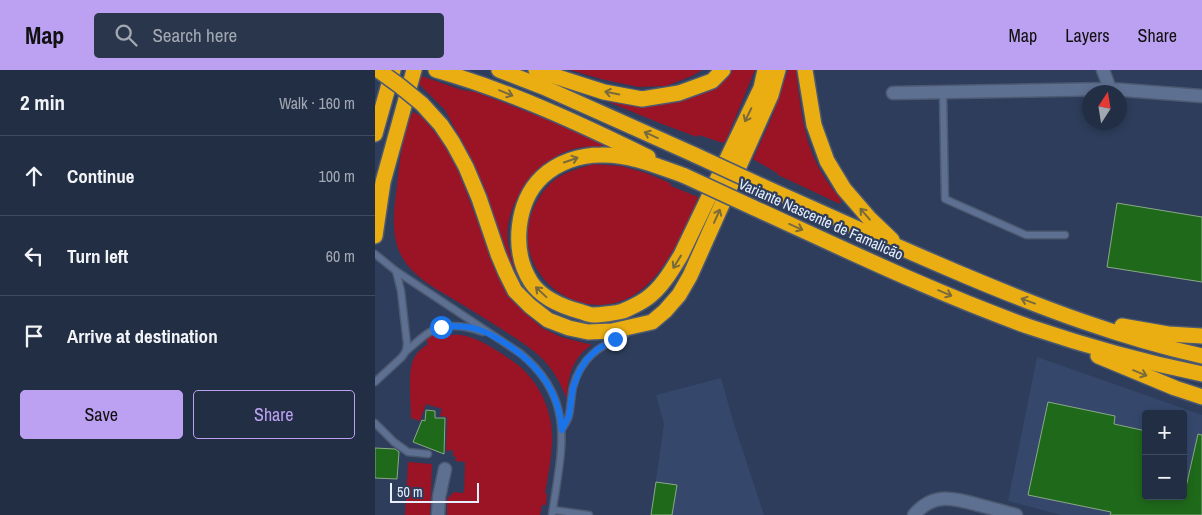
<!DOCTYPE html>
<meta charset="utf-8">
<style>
body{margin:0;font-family:"Archivo Narrow",sans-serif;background:#2a364b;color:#f1f3f6}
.controls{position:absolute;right:15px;bottom:15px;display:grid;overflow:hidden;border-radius:5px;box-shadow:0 2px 8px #0003}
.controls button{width:45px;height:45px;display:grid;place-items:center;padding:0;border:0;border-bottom:1px solid #3f4a5d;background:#222e44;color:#f1f3f6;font:25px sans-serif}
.compass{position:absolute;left:707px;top:15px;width:45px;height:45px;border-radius:50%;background:#222e44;box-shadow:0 2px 8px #0003;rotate:12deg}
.scale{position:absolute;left:15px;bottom:12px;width:89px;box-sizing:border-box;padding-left:5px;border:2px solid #e7effe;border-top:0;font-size:14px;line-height:18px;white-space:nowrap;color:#e7effe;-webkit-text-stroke:4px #2d3d5b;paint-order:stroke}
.stop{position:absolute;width:15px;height:15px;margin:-11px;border:4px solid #1a73e8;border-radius:50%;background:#fff}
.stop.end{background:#1a73e8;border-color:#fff;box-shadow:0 1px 5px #0008}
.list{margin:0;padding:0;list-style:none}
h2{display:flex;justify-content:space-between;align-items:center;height:65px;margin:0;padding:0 20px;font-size:21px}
h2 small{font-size:16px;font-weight:400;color:#a2a8b2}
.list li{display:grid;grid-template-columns:32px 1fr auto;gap:15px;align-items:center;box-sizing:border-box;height:80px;padding:0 20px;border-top:1px solid #3f4a5d}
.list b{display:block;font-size:19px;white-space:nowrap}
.list em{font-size:16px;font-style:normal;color:#a2a8b2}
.actions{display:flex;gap:10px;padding:15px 20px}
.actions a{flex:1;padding:11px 0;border:1px solid #bca0f2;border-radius:5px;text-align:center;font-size:18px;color:#bca0f2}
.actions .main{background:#bca0f2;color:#111}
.icon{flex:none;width:28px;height:28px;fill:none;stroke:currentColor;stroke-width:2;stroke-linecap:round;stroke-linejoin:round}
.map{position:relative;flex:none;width:827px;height:445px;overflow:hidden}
header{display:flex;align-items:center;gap:30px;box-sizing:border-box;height:70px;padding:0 25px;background:#bca0f2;color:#111}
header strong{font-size:24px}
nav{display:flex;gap:28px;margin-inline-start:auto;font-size:18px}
.search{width:350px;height:45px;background:#2a364b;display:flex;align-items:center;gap:12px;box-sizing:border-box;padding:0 18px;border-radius:5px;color:#a2a8b2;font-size:19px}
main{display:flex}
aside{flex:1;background:#222e44}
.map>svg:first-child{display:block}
</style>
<header>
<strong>Map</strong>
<div class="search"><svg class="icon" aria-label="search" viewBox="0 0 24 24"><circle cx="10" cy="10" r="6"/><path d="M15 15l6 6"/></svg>Search here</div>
<nav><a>Map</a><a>Layers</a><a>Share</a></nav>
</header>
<main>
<aside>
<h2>2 min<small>Walk · 160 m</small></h2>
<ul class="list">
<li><svg class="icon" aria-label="ahead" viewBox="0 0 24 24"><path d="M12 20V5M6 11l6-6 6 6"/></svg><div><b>Continue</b></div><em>100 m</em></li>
<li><svg class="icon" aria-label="left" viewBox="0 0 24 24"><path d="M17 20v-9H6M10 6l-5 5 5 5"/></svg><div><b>Turn left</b></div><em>60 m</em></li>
<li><svg class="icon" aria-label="arrive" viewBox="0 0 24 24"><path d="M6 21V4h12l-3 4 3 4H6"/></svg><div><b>Arrive at destination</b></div></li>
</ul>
<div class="actions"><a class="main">Save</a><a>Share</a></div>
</aside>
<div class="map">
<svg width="827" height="445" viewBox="0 0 827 445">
<rect width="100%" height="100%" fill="#2d3d5b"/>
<g fill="#35486c" fill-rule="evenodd">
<path d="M662,287L827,345V445H686L633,431ZM771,344H808V426H771Z"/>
<polygon points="346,308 358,351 389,445 276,445 289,354 281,325"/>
</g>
<g fill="#9a1425">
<polygon points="195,0 327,0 317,6 291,16 263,17 226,9"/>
<path d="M358,0H380L351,70L348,73L324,65L322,67L287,54L192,15C211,21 229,29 248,33C284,41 334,28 358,0Z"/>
<path d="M413,0H421C427,51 430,89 466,129L465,134L403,105L402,103L378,89L396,49Z"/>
<path d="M46,6L87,20L101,22L171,49L239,79C229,78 218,76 208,77C169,83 139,119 133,156C130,173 137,189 142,204L134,190L100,96L70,40L43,13Z"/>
<path d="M38,42L46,46L63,66L66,65L81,94L122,204L134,226L150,243L167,258L186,267L217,275C198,286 192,308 192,329C188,321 185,312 180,305C168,284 145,271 125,258C108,247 91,237 73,226C56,216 37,205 27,187C15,166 19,139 22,116C24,96 28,59 38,42Z"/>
<path d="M218,94L246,96L271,103L295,113L296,116L323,127C319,139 315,151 309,163C307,168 303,174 299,179C290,194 281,208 266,220C210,264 129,203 159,137C165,125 171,116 182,108C193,101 206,98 218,94Z"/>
<path d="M63,264C71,266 78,264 86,265C100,267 115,276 127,284C133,288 138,291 143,295C166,314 179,344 177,374C176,390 173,407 170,423L172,424L171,435H167L165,445H72V429L79,422L89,423L90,392L80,391L81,387L78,386V380L71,381L72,347L65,346L67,339L51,334L45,351L36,348C36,332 32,302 39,288C42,282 47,278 53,274L51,269L58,265Z"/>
<polygon points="33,392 57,394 55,445 30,445"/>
</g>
<g fill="#1f691a" stroke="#8ba888">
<polygon points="742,133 827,147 827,212 732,197"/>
<polygon points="673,332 740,346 739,354 771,361 771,426 809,426 823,364 827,365 827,445 735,445 736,442 653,425"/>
<polygon points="51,340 60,341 60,348 70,348 69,384 38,372 47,350 50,351"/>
<polygon points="0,378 20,379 24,382 22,409 0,408"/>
<polygon points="281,412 302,415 297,445 276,445"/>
</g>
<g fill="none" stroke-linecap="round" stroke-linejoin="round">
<defs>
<g id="lane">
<polyline points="568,22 570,129 651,165 690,165"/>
<polyline points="0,184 21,201 26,221 32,274 31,281 27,287 0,312"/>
<path d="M21,201L145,283C203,330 186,381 177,445"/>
<path d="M31,281C39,275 46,267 55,262C72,252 92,256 108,262"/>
<polyline points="0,353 19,372 33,382 53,384"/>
<path d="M187,359C190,354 193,350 194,345C196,336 196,326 198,317C206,287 225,276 251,264"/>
<polyline points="178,440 214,445"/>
</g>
<g id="street">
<polyline points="518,23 735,19"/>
<polyline points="63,445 64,427 70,399"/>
<path d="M539,445C558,422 579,428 604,435C616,438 629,442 641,445"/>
</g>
<polyline id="secondary" points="728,0 735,19 827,26"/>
<g id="highway">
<path d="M61,0C135,21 204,53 273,87"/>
<polyline points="124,0 168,17 320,85"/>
<polyline points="161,0 229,22 267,29 304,23 337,11 348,0"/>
<polyline points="430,0 439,55 452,91 469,119 494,148 517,170"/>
<polyline points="66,55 78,73 91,97 104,128 123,184 131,203 140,221 155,236 173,250 194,258 213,262 237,261 277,252 290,241 304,225 315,206 396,25 403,0"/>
<polyline points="0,64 18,0"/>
<path d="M310,106C285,97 254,84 226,85C205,85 183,92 167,107C141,132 136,181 156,212C167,229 188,237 207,242C210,243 214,245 218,245C224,245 242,243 248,241C255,238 265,233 271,229C286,219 297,200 306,185L386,18L390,0"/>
<path d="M387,116C455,146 522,177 591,206C667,238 746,268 827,286"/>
<path d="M377,137C469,179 560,223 655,257C711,276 769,292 827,304"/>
<polyline points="0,166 8,112 39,0"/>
<polyline points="747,256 793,264 827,266"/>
<polyline points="723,286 800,318 827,327"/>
</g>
</defs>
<use href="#lane" stroke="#4c5971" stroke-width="9"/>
<use href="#street" stroke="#4c5971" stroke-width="15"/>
<use href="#secondary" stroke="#4c5971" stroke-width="15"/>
<use href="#highway" stroke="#4c5971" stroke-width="18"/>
<use href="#lane" stroke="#5e7091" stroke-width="6"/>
<use href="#street" stroke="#5e7091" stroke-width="12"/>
<use href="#secondary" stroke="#5e7091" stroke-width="12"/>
<use href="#highway" stroke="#ebae12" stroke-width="15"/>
<defs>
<g id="highway-bridge">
<polyline points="3,0 25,16 47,34 66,55"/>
<polyline points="320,85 387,116"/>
<polyline points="310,106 377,137"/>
</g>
</defs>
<use href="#highway-bridge" stroke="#4c5971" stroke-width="18" stroke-linecap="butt"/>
<use href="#highway-bridge" stroke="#ebae12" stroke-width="15"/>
</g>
<defs><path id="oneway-shaft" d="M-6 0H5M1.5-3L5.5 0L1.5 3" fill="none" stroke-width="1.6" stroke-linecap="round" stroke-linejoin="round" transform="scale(1.25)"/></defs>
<g stroke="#796a3e">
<use href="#oneway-shaft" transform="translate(131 23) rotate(22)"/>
<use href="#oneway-shaft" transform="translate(237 23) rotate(-169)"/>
<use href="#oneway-shaft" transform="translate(373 45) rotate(116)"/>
<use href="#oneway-shaft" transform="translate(276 65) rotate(-156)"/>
<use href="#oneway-shaft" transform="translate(196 90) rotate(-19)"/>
<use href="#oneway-shaft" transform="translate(490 144) rotate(-131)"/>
<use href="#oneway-shaft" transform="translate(342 146) rotate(-66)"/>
<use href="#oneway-shaft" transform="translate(421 157) rotate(24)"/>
<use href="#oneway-shaft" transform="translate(302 192) rotate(122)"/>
<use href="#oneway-shaft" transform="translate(166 222) rotate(-137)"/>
<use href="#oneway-shaft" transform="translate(570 223) rotate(23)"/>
<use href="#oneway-shaft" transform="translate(653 231) rotate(-160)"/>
<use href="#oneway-shaft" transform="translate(765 303) rotate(22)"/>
</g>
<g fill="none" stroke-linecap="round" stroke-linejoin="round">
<path stroke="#1a73e8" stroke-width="6" d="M66,257C97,254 111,260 136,277C166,298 184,323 187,360L194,346L198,318L204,302L212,289L223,279L240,269"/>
</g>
<g text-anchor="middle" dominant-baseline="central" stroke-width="4.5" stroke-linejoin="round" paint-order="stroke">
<g font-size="15" fill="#e7effe" stroke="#2d3d5b">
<text transform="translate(446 149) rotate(24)">Variante Nascente de Famalicão</text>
</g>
</g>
</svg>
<div class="controls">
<button>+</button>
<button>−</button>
</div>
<svg class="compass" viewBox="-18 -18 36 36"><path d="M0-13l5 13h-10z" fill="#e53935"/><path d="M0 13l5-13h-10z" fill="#a2a8b2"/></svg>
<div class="scale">50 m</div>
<div class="stop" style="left:66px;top:257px"></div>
<div class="stop end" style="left:240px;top:269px"></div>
</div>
</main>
